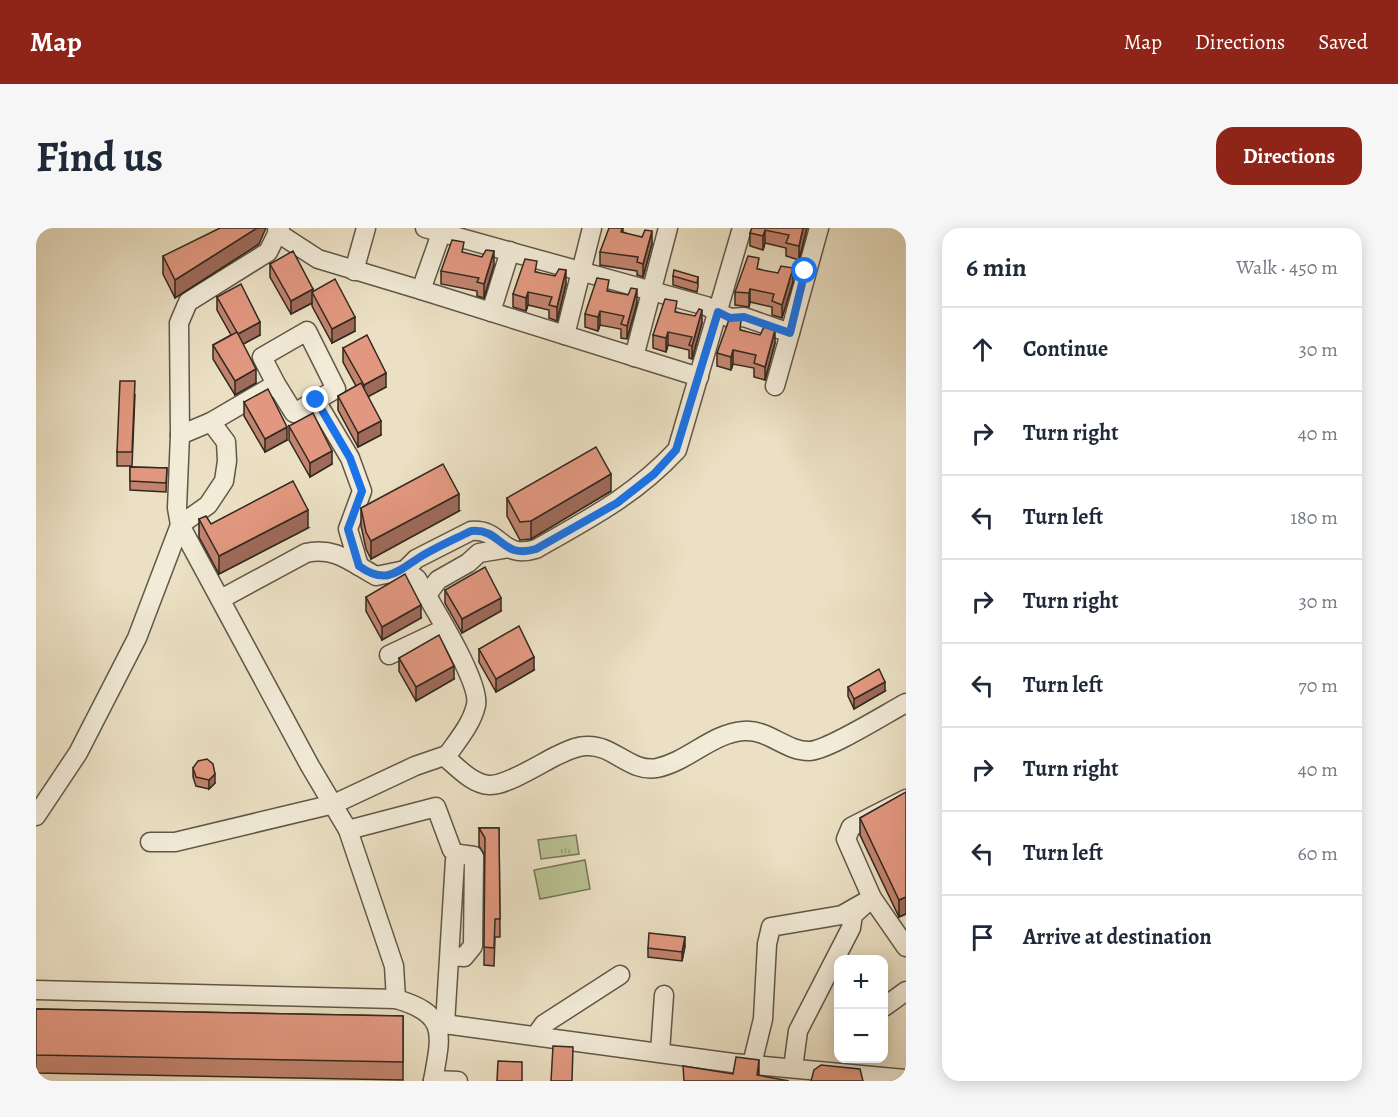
<!DOCTYPE html>
<meta charset="utf-8">
<style>
body{margin:0;font-family:Alegreya,serif;background:#f6f6f7;color:#1f2937}
.controls{position:absolute;right:18px;bottom:18px;display:grid;overflow:hidden;border-radius:12px;box-shadow:0 3px 15px #0003}
.controls button{width:54px;height:54px;display:grid;place-items:center;padding:0;border:0;border-bottom:2px solid #e0e1e3;background:#fff;color:#1f2937;font:30px sans-serif}
.stop{position:absolute;width:18px;height:18px;margin:-14px;border:4px solid #1a73e8;border-radius:50%;background:#fff}
.stop.end{background:#1a73e8;border-color:#fff;box-shadow:0 2px 6px #0008}
.list{margin:0;padding:0;list-style:none}
h2{display:flex;justify-content:space-between;align-items:center;height:78px;margin:0;padding:0 24px;font-size:26px}
h2 small{font-size:20px;font-weight:400;color:#747a83}
.list li{display:grid;grid-template-columns:39px 1fr auto;gap:18px;align-items:center;box-sizing:border-box;height:84px;padding:0 24px;border-top:2px solid #e0e1e3}
.list b{display:block;font-size:22px;white-space:nowrap}
.list em{font-size:20px;font-style:normal;color:#747a83}
.icon{flex:none;width:33px;height:33px;fill:none;stroke:currentColor;stroke-width:2;stroke-linecap:round;stroke-linejoin:round}
.map{position:relative;flex:none;width:870px;height:853px;overflow:hidden;border-radius:18px}
header{display:flex;align-items:center;gap:36px;box-sizing:border-box;height:84px;padding:0 30px;background:#8f2418;color:#fff}
header strong{font-size:28px}
nav{display:flex;gap:33px;margin-inline-start:auto;font-size:21px}
.intro{display:flex;align-items:center;justify-content:space-between;box-sizing:border-box;height:144px;padding:0 36px}
h1{margin:0;font-size:42px}
.button{padding:15px 27px;border-radius:18px;background:#8f2418;color:#fff;font-size:21px;font-weight:700}
main{display:flex;gap:36px;padding:0 36px}
aside{flex:1;background:#fff;border-radius:18px;box-shadow:0 3px 15px #0003}
.map>svg:first-child{display:block}
</style>
<header>
<strong>Map</strong>
<nav><a>Map</a><a>Directions</a><a>Saved</a></nav>
</header>
<div class="intro"><h1>Find us</h1><a class="button">Directions</a></div>
<main>
<div class="map">
<svg width="870" height="853" viewBox="0 0 870 853">
<defs>
<pattern id="grass-tufts" width="24" height="20" patternUnits="userSpaceOnUse" patternTransform="scale(1.5)"><rect width="24" height="20" fill="#b9c293"/><path d="M3 7l-1-3M5 7V3M7 7l1-3M15 17l-1-3M17 17v-4M19 17l1-3" fill="none" stroke="#979e77"/></pattern>
</defs>
<rect width="100%" height="100%" fill="#ebe0c3"/>
<filter id="stains"><feTurbulence type="fractalNoise" baseFrequency=".00333" numOctaves="4"/><feColorMatrix values="0 0 0 0 .2 0 0 0 0 .09 0 0 0 0 .02 0 0 0 .5 -.17"/></filter>
<radialGradient id="worn" r=".72"><stop offset=".6" stop-color="#630" stop-opacity="0"/><stop offset="1" stop-color="#630" stop-opacity=".3"/></radialGradient>
<polygon fill="url(#grass-tufts)" stroke="#757659" stroke-width="1.5" points="540,607 543,626 505,631 502,612"/>
<polygon fill="#b9c293" stroke="#757659" stroke-width="1.5" points="549,632 554,661 504,671 498,642"/>
<g fill="none" stroke-linecap="round" stroke-linejoin="round">
<defs>
<g id="minor">
<polyline points="241,0 242,5 282,31 385,62 407,0"/>
<polyline points="389,0 670,78 694,90 708,89 754,105 739,158"/>
<polyline points="318,43 330,0"/>
<polyline points="385,62 663,149"/>
<polyline points="455,84 474,23"/>
<polyline points="754,105 783,0"/>
<polyline points="529,107 556,0"/>
<polyline points="598,129 632,0"/>
<polyline points="280,173 314,230 326,263 312,301 323,338"/>
<polyline points="175,194 190,214 191,233 188,253 172,277 144,297 274,538 312,602 358,738 360,771"/>
<polyline points="144,207 175,194 240,156 258,185 300,161 271,103 226,129 240,156"/>
<path d="M369,342L380,331L435,303C466,300 464,332 500,321C554,290 598,268 641,222L706,0"/>
<polyline points="390,368 402,352 432,335 443,325 473,320"/>
<path d="M185,371L270,325C298,318 316,335 340,348L369,342L381,351C394,374 445,454 440,477C436,496 421,513 410,529"/>
<polyline points="353,427 408,401"/>
<polyline points="0,588 42,525 101,410 144,297 141,280 144,207 143,95 152,74 232,24 244,0"/>
<polyline points="312,602 400,579 416,622"/>
<path d="M114,614H139L298,576L379,538L408,528C420,538 436,556 453,557C470,558 504,536 520,528C529,524 539,518 550,518C577,516 594,545 621,540C653,533 676,505 708,503C732,501 749,523 773,523C791,523 851,485 870,475"/>
<path d="M0,762L360,771C413,786 405,807 397,853"/>
<polyline points="848,779 870,763"/>
<polyline points="401,795 697,835 870,851"/>
<polyline points="409,796 419,632 423,626 438,628 437,718 428,729 414,728"/>
<polyline points="500,807 508,796 584,747"/>
<polyline points="624,824 628,767"/>
<polyline points="716,836 727,791 731,716 735,699 806,687 836,670 810,611 815,599 870,571"/>
<polyline points="757,840 762,803 815,700 817,687 836,670 870,719"/>
<polyline points="397,852 422,853"/>
</g>
</defs>
<use href="#minor" stroke="#605748" stroke-width="21"/>
<use href="#minor" stroke="#f2ebd8" stroke-width="18"/>
</g>
<g fill="#c2836e" stroke="#31291f" stroke-width="1.5">
<polygon points="587,0 587,4 616,16 607,49 601,47 601,43 564,37 564,24"/>
<polygon points="716,0 771,0 763,32 750,28 750,20 729,15 727,22 714,18 714,5"/>
<polygon points="223,16 139,70 127,46 127,28"/>
<polygon points="428,25 458,37 448,70 441,68 441,63 405,56 405,43"/>
<polygon points="234,36 277,64 319,103 296,115 276,78 276,75 255,86 234,49"/>
<polygon points="723,41 757,54 746,90 736,87 736,79 714,74 713,79 699,77 699,64"/>
<polygon points="501,44 530,56 521,93 513,90 513,82 492,77 490,83 477,79 477,66"/>
<polygon points="637,48 662,49 662,58 661,64 637,57"/>
<polygon points="573,63 601,75 591,111 585,110 585,101 564,97 562,103 549,99 549,86"/>
<polygon points="181,69 224,107 207,116 220,155 199,167 177,131 177,117 195,107 181,82"/>
<polygon points="641,84 666,95 656,131 653,130 653,122 632,117 630,124 617,120 617,107"/>
<polygon points="705,102 739,115 729,152 718,149 718,140 697,136 695,142 681,138 681,125"/>
<polygon points="307,120 350,159 332,168 345,207 322,219 302,182 302,168 320,158 307,134"/>
<polygon points="99,166 96,238 81,238 81,224"/>
<polygon points="208,174 251,212 229,224 208,188"/>
<polygon points="253,198 296,236 274,249 253,212"/>
<polygon points="94,239 131,240 130,264 94,262"/>
<polygon points="575,263 495,311 484,312 471,288 471,270"/>
<polygon points="325,280 423,283 335,331 330,321 325,298"/>
<polygon points="163,291 175,296 272,300 183,346 163,309"/>
<polygon points="409,362 465,383 426,405 409,375"/>
<polygon points="330,369 385,390 346,412 330,383"/>
<polygon points="443,421 498,442 460,464 443,434"/>
<polygon points="363,430 418,451 380,473 363,443"/>
<polygon points="812,459 849,463 818,481 812,468"/>
<polygon points="157,540 179,555 173,561 160,558 157,549"/>
<polygon points="870,564 870,686 863,689 824,607 824,590"/>
<polygon points="443,600 463,600 464,709 459,709 458,738 448,737 449,628 443,618"/>
<polygon points="649,718 646,733 612,729 612,720"/>
<polygon points="0,781 367,788 367,852 0,845"/>
</g>
<g fill="#9e6a5a" stroke="#31291f" stroke-width="1.5">
<polygon points="221,0 230,0 223,16 139,70 139,52"/>
<polygon points="767,0 771,0 763,32 763,18"/>
<polygon points="729,2 729,15 727,22 727,8"/>
<polygon points="616,3 616,16 607,49 607,36"/>
<polygon points="458,23 458,37 448,70 448,56"/>
<polygon points="757,40 757,54 746,90 746,77"/>
<polygon points="530,42 530,56 521,93 521,79"/>
<polygon points="277,61 277,66 276,64 276,75 255,86 255,73"/>
<polygon points="601,61 601,75 591,111 591,98"/>
<polygon points="714,61 714,74 713,79 713,65"/>
<polygon points="492,64 492,77 490,83 490,70"/>
<polygon points="666,82 666,95 656,131 656,118"/>
<polygon points="564,83 564,97 562,103 562,89"/>
<polygon points="319,89 319,103 296,115 296,101"/>
<polygon points="224,94 224,107 202,119 202,106"/>
<polygon points="739,102 739,115 729,152 729,139"/>
<polygon points="632,104 632,117 630,124 630,110"/>
<polygon points="697,122 697,136 695,142 695,129"/>
<polygon points="220,141 220,155 199,167 199,153"/>
<polygon points="350,145 350,159 328,171 328,157"/>
<polygon points="345,193 345,207 322,219 322,205"/>
<polygon points="251,199 251,212 229,224 229,211"/>
<polygon points="296,223 296,236 274,249 274,235"/>
<polygon points="575,246 575,263 495,311 495,293"/>
<polygon points="423,266 423,283 335,331 335,313"/>
<polygon points="272,282 272,300 183,346 183,328"/>
<polygon points="465,370 465,383 426,405 426,391"/>
<polygon points="385,377 385,390 346,412 346,399"/>
<polygon points="498,429 498,442 460,464 460,451"/>
<polygon points="418,438 418,451 380,473 380,459"/>
<polygon points="849,454 849,463 818,481 818,471"/>
<polygon points="179,546 179,555 173,561 173,552"/>
<polygon points="870,669 870,686 863,689 863,672"/>
<polygon points="649,709 649,718 646,733 646,724"/>
<polygon points="723,832 723,849 721,847"/>
</g>
<g fill="#e29880" stroke="#31291f" stroke-width="1.5">
<polygon points="184,0 221,0 139,52 127,28"/>
<polygon points="573,0 586,0 585,4 606,9 609,2 616,3 607,36 601,34 602,29 564,24"/>
<polygon points="716,0 767,0 763,18 750,15 753,7 729,2 727,8 714,5"/>
<polygon points="416,12 428,14 426,24 446,29 450,22 458,23 448,56 441,54 443,50 405,43"/>
<polygon points="257,23 277,61 255,73 234,36"/>
<polygon points="712,28 723,30 721,41 742,45 745,38 757,40 746,77 736,73 738,66 714,61 713,65 699,64"/>
<polygon points="489,31 501,33 499,44 519,48 523,41 530,42 521,79 513,77 516,69 492,64 490,70 477,66"/>
<polygon points="638,42 662,49 661,55 637,48"/>
<polygon points="561,50 573,52 571,63 592,67 595,60 601,61 591,98 585,96 588,88 564,83 562,89 549,86"/>
<polygon points="299,51 319,89 296,101 276,64"/>
<polygon points="205,56 224,94 202,106 181,69"/>
<polygon points="629,71 641,73 639,84 659,88 663,81 666,82 656,118 653,117 656,109 632,104 630,110 617,107"/>
<polygon points="694,89 705,92 704,102 724,107 728,99 739,102 729,139 718,135 720,127 697,122 695,129 681,125"/>
<polygon points="201,104 220,141 199,153 177,117"/>
<polygon points="331,107 350,145 328,157 307,120"/>
<polygon points="84,153 99,153 96,224 81,224"/>
<polygon points="325,155 345,193 322,205 302,168"/>
<polygon points="232,161 251,199 229,211 208,174"/>
<polygon points="277,185 296,223 274,235 253,198"/>
<polygon points="560,219 575,246 495,293 484,294 471,270"/>
<polygon points="407,236 423,266 335,313 330,304 325,280"/>
<polygon points="94,239 131,240 130,255 94,253"/>
<polygon points="257,253 272,282 183,328 163,291 170,288 175,296"/>
<polygon points="449,339 465,370 426,391 409,362"/>
<polygon points="369,346 385,377 346,399 330,369"/>
<polygon points="483,398 498,429 460,451 443,421"/>
<polygon points="403,407 418,438 380,459 363,430"/>
<polygon points="843,441 849,454 818,471 812,459"/>
<polygon points="171,531 177,536 179,546 173,552 160,549 157,540 162,533"/>
<polygon points="870,564 870,669 863,672 824,590"/>
<polygon points="443,600 463,600 464,691 459,691 458,720 448,719 449,610"/>
<polygon points="613,705 649,709 646,724 612,720"/>
<polygon points="0,781 367,788 367,834 0,827"/>
<polygon points="517,818 537,819 536,853 515,853"/>
<polygon points="700,829 723,832 721,847 753,853 648,853 647,838 697,846"/>
<polygon points="462,833 486,834 486,853 461,853"/>
<polygon points="785,837 824,841 827,853 775,853 778,842"/>
</g>
<g fill="none" stroke-linecap="round" stroke-linejoin="round">
<path stroke="#1a73e8" stroke-width="8" d="M280,172L314,230L326,263L312,301L323,338C348,356 359,346 381,331C398,320 417,312 435,303C466,300 465,332 500,321L581,275L618,246L640,222L682,84L694,90L708,89L754,105L769,43"/>
</g>
<rect width="100%" height="100%" filter="url(#stains)"/>
<rect width="100%" height="100%" fill="url(#worn)"/>
</svg>
<div class="controls">
<button>+</button>
<button>−</button>
</div>
<div class="stop" style="left:769px;top:43px"></div>
<div class="stop end" style="left:280px;top:172px"></div>
</div>
<aside>
<h2>6 min<small>Walk · 450 m</small></h2>
<ul class="list">
<li><svg class="icon" aria-label="ahead" viewBox="0 0 24 24"><path d="M12 20V5M6 11l6-6 6 6"/></svg><div><b>Continue</b></div><em>30 m</em></li>
<li><svg class="icon" aria-label="right" viewBox="0 0 24 24"><path d="M7 20v-9h11M14 6l5 5-5 5"/></svg><div><b>Turn right</b></div><em>40 m</em></li>
<li><svg class="icon" aria-label="left" viewBox="0 0 24 24"><path d="M17 20v-9H6M10 6l-5 5 5 5"/></svg><div><b>Turn left</b></div><em>180 m</em></li>
<li><svg class="icon" aria-label="right" viewBox="0 0 24 24"><path d="M7 20v-9h11M14 6l5 5-5 5"/></svg><div><b>Turn right</b></div><em>30 m</em></li>
<li><svg class="icon" aria-label="left" viewBox="0 0 24 24"><path d="M17 20v-9H6M10 6l-5 5 5 5"/></svg><div><b>Turn left</b></div><em>70 m</em></li>
<li><svg class="icon" aria-label="right" viewBox="0 0 24 24"><path d="M7 20v-9h11M14 6l5 5-5 5"/></svg><div><b>Turn right</b></div><em>40 m</em></li>
<li><svg class="icon" aria-label="left" viewBox="0 0 24 24"><path d="M17 20v-9H6M10 6l-5 5 5 5"/></svg><div><b>Turn left</b></div><em>60 m</em></li>
<li><svg class="icon" aria-label="arrive" viewBox="0 0 24 24"><path d="M6 21V4h12l-3 4 3 4H6"/></svg><div><b>Arrive at destination</b></div></li>
</ul>
</aside>
</main>
